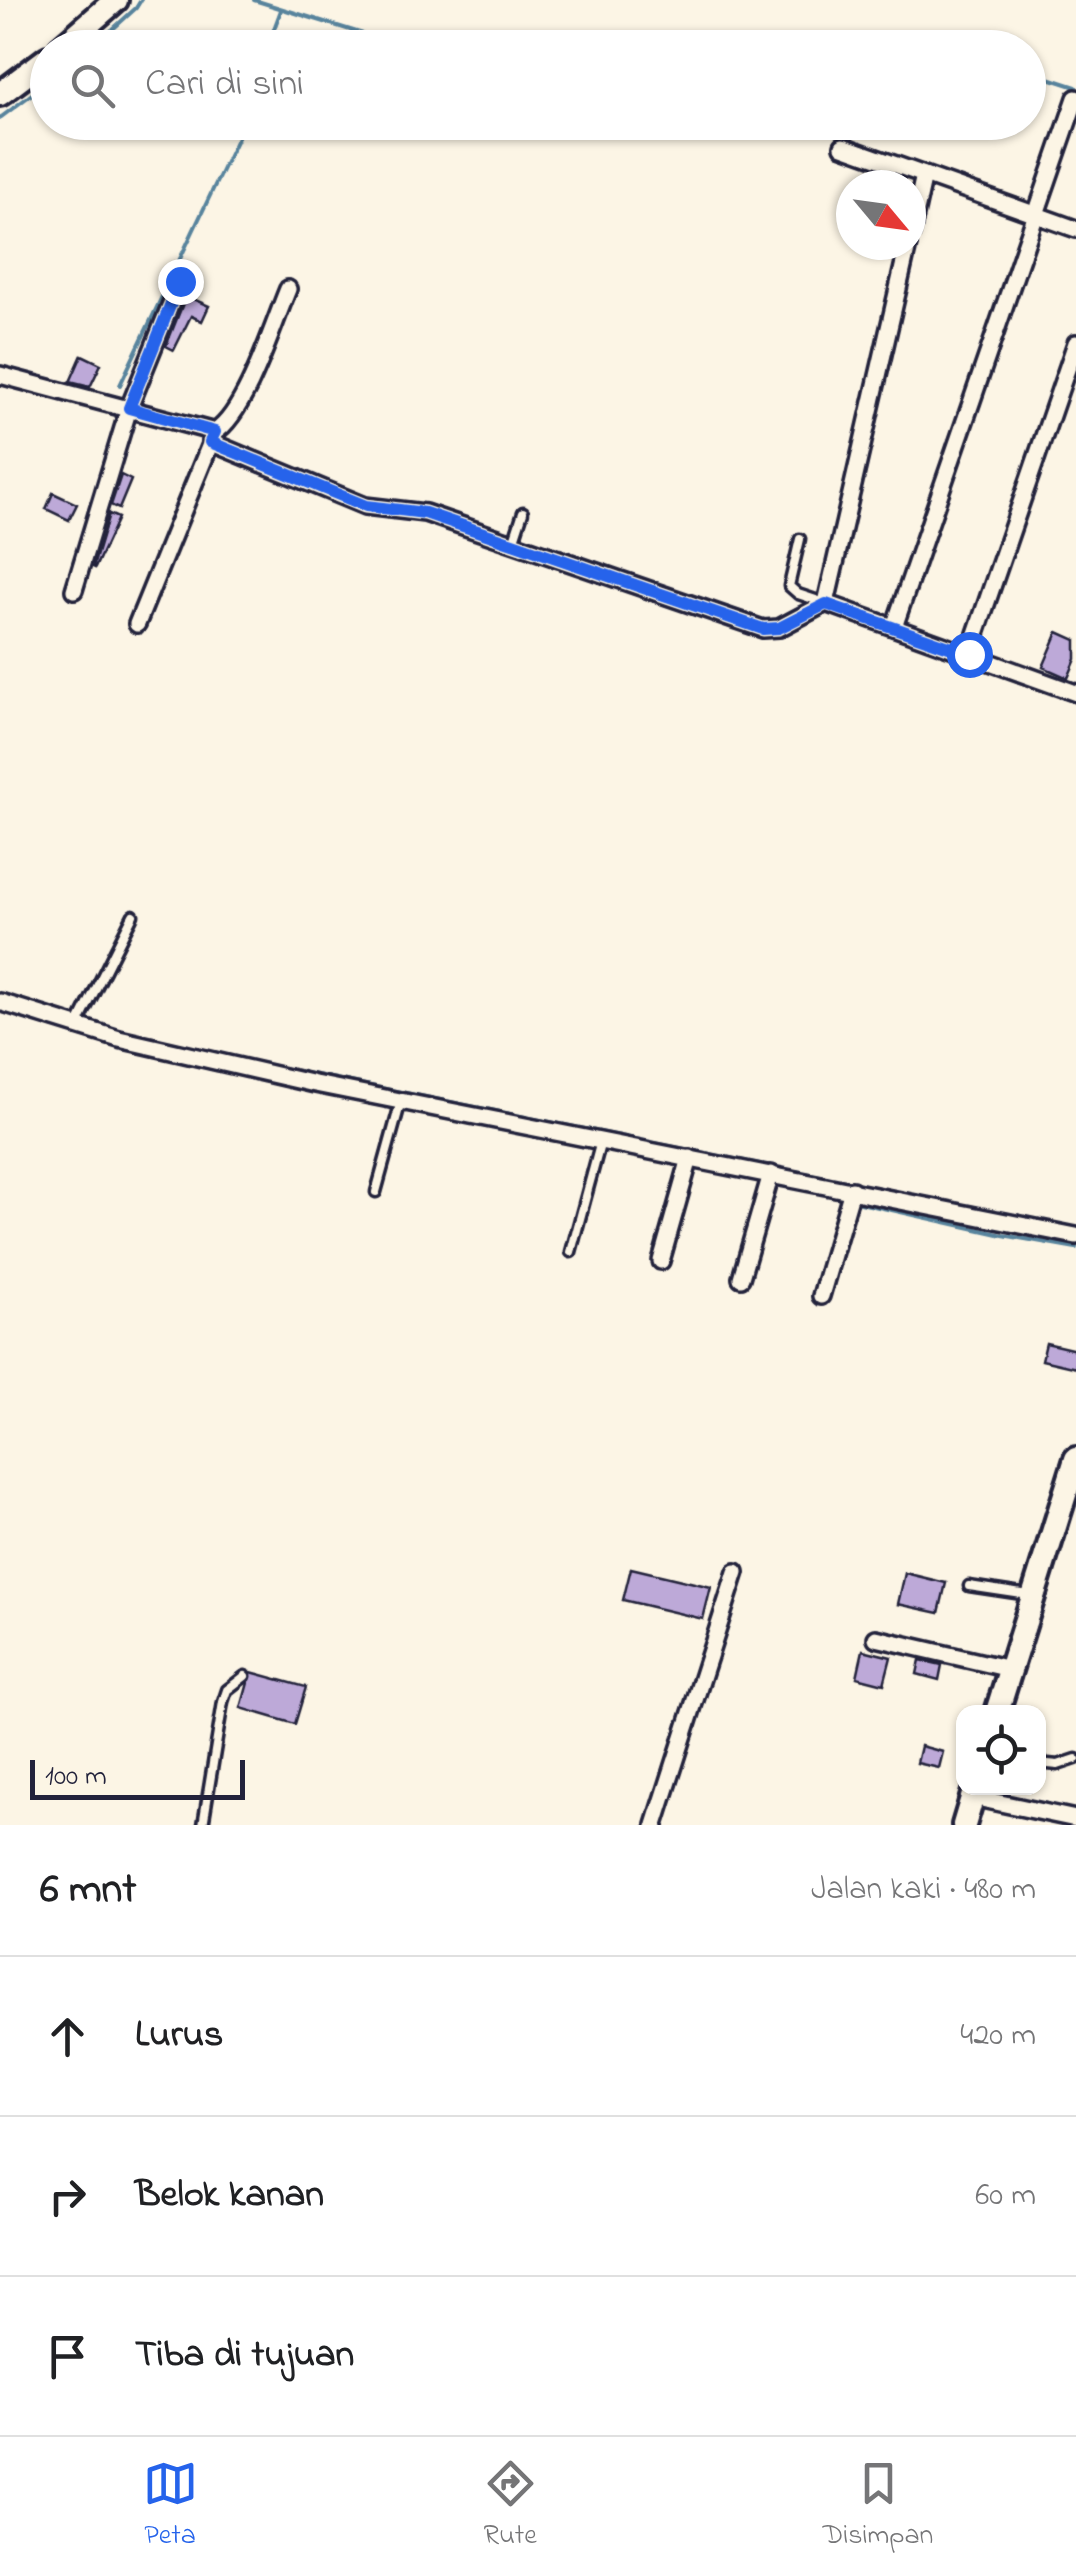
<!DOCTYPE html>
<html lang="id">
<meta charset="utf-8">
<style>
body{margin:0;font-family:"Indie Flower",sans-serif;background:#f2f2f2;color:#202124}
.controls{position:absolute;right:30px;bottom:30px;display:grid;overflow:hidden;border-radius:20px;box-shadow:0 2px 8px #0004}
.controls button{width:90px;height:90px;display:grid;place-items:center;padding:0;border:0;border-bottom:2px solid #e0e0e0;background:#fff;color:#202124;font:50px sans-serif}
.compass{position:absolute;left:836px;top:170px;width:90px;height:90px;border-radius:50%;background:#fff;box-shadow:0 2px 8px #0004;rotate:119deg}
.scale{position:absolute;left:30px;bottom:25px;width:215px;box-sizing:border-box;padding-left:10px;border:5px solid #22223b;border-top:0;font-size:28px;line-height:35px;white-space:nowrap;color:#22223b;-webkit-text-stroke:8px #fcf5e5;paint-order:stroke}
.stop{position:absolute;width:30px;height:30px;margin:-22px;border:8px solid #2563eb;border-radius:50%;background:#fff}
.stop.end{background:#2563eb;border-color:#fff;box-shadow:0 2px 10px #0008}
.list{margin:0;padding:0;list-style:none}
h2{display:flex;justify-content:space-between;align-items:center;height:130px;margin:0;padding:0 40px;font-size:42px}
h2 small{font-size:32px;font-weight:400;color:#757577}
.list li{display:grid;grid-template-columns:65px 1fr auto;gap:30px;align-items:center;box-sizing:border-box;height:160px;padding:0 40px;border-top:2px solid #e0e0e0}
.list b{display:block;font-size:38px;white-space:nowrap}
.list em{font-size:32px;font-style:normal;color:#757577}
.icon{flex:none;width:55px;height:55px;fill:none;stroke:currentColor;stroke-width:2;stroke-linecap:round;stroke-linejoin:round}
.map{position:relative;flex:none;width:1076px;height:1825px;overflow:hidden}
.search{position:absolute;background:#fff;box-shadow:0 2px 8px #0004;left:30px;right:30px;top:30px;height:110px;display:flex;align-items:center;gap:25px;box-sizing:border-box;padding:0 35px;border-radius:55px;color:#757577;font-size:38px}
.sheet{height:610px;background:#fff}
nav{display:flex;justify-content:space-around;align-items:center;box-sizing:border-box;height:140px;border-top:2px solid #e0e0e0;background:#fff;font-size:28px;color:#757577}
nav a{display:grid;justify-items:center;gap:5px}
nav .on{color:#2563eb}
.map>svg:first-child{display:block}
</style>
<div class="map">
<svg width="1076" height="1825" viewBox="0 0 1076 1825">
<rect width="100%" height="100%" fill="#fcf5e5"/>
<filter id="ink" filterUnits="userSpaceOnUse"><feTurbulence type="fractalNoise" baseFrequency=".01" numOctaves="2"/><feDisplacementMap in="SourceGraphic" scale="20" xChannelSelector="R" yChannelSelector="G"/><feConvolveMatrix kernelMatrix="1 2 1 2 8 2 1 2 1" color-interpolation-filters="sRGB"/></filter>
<g filter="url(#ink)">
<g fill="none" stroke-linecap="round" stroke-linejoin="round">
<g stroke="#59849d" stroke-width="4">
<polyline points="254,0 408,48"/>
<polyline points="92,48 136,8 141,0"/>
<polyline points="267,48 281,10"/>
<polyline points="1033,73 1076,87"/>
<polyline points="0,118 48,82"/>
<polyline points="120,385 245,122"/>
<polyline points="271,1066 830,1178"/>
<polyline points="856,1202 1003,1235 1076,1248"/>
</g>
</g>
<g fill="#bda9d8" stroke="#22223b" stroke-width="2.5">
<polygon points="186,296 209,306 202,321 191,316 174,350 166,346"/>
<polygon points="82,355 101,364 90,387 70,382"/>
<polygon points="121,475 131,480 119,509 111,505"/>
<polygon points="53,493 77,504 69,520 46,509"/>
<polygon points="109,514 118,518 95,568 93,567"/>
<polygon points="1058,632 1076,640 1076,659 1068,678 1043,667"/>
<polygon points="1046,1343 1076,1350 1076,1368 1042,1360"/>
<polygon points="631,1568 711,1587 703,1619 623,1600"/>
<polygon points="905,1573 946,1583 939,1613 898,1604"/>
<polygon points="863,1650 891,1657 884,1684 857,1677"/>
<polygon points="920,1660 942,1665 939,1680 917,1674"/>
<polygon points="251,1672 306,1687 295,1724 241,1708"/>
<polygon points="921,1746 943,1752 939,1768 917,1763"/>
</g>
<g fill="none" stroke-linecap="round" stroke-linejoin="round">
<defs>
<g id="lane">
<polyline points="800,539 789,586 798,594 822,602"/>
<polyline points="513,543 523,512"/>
<polyline points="77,1026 133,915"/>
<polyline points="376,1192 401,1101"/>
<polyline points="571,1252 601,1141"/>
<polyline points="969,1586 1029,1595"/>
<polyline points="1038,1763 1058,1765 1076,1759"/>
<polyline points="203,1825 223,1702 227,1690 245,1676"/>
</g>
<g id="street">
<polyline points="843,146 1076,229"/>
<polyline points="911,233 924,175"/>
<polyline points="0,375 215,432"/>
<polyline points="210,442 365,506 425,513 763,629 779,628 826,603 908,245"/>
<polyline points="74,590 129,408 180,281"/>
<polyline points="826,603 1076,693"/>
<path d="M137,624L215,432C246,413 273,325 288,289"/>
<polyline points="894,627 1076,98"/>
<polyline points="969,654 1076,343"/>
<polyline points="0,1002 119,1039 315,1084 1076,1236"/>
<polyline points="661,1261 690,1158"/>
<polyline points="741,1278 771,1174"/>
<polyline points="821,1296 852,1190"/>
<polyline points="876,1638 1010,1669"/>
<polyline points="972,1797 1076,1819"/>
<polyline points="655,1825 736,1572"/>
</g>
<g id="secondary">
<polyline points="61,48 116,0"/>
<polyline points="0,94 48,58"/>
<polyline points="997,1712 1076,1459"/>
<polyline points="964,1825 975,1788"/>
</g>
</defs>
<use href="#lane" stroke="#22223b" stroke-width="15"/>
<use href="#street" stroke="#22223b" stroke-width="22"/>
<use href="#secondary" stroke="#22223b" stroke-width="30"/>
<use href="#lane" stroke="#fcf5e5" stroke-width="8"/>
<use href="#street" stroke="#fcf5e5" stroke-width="15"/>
<use href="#secondary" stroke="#fcf5e5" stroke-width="22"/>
</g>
</g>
<g fill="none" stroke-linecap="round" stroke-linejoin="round" filter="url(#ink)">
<polyline stroke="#2563eb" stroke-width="12" points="180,281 129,408 215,432 210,442 366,506 425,513 763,629 779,628 826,604 969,654"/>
</g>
</svg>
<div class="controls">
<button><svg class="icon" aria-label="locate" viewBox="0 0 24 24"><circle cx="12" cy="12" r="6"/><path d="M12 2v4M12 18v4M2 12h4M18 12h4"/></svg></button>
</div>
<svg class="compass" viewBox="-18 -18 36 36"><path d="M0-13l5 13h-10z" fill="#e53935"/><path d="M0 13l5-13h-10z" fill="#757577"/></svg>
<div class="scale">100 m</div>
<div class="stop" style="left:969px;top:654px"></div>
<div class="stop end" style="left:180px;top:281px"></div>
<div class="search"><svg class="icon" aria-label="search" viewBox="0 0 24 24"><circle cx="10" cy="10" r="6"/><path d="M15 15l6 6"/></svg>Cari di sini</div>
</div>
<section class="sheet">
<h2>6 mnt<small>Jalan kaki · 480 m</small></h2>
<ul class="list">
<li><svg class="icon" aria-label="ahead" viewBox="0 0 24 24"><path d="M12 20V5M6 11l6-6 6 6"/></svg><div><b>Lurus</b></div><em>420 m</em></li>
<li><svg class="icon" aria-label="right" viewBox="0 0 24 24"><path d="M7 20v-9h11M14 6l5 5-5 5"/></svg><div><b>Belok kanan</b></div><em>60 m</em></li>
<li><svg class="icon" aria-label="arrive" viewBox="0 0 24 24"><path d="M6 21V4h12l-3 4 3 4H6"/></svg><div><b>Tiba di tujuan</b></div></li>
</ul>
</section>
<nav>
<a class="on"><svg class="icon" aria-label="map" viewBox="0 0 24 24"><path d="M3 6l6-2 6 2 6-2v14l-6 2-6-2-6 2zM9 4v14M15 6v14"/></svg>Peta</a>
<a><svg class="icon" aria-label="directions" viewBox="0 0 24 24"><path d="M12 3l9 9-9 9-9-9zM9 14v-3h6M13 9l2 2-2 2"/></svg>Rute</a>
<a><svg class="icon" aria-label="saved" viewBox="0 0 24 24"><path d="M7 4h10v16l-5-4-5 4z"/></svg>Disimpan</a>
</nav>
